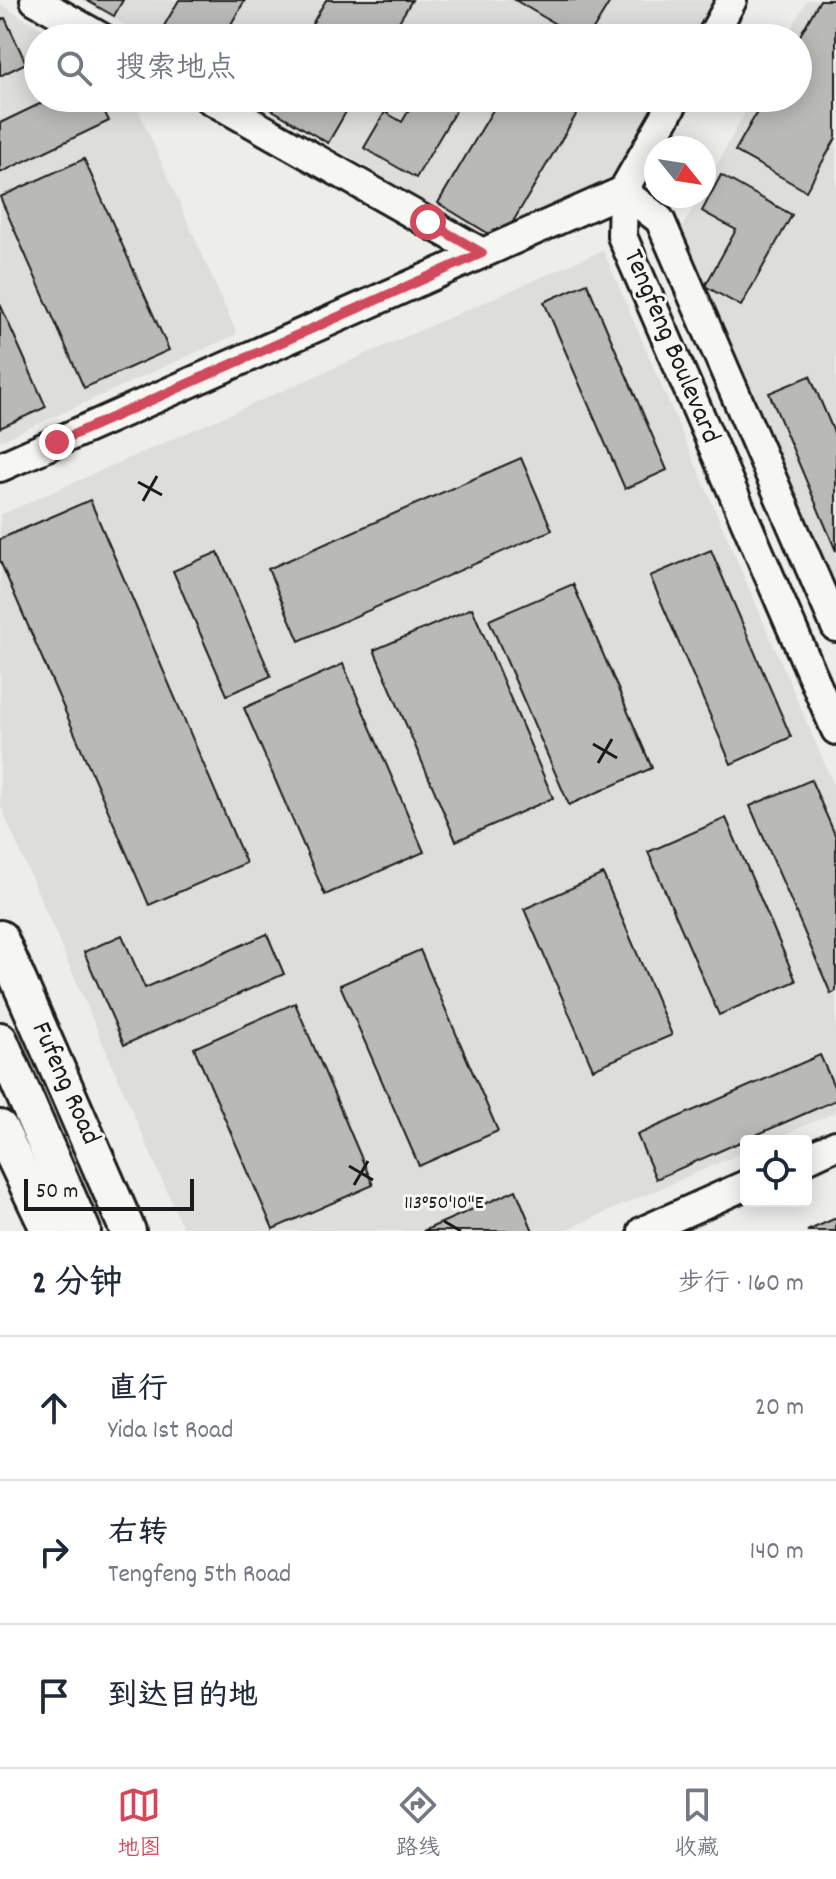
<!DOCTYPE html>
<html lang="zh">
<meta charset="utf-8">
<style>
body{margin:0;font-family:Dekko,"LXGW WenKai TC",sans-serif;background:#f2f2f3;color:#1f2937}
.controls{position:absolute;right:24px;bottom:24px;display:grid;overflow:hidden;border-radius:8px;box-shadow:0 4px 20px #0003}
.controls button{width:72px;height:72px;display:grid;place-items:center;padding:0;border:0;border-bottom:2px solid #e0e1e3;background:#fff;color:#1f2937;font:40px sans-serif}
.compass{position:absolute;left:644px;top:136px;width:72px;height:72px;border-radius:50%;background:#fff;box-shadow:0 4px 20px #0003;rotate:120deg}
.scale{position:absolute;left:24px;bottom:20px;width:170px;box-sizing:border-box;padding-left:8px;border:4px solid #1c1c1c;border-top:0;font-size:22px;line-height:28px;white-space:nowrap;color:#1c1c1c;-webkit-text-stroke:6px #f6f6f2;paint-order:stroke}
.stop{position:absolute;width:24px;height:24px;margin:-18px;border:6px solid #d1495b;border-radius:50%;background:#fff}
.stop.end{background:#d1495b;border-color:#fff;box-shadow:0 2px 8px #0008}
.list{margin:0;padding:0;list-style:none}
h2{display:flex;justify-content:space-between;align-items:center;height:104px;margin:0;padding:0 32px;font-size:34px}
h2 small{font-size:26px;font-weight:400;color:#747a83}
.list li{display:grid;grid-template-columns:52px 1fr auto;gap:24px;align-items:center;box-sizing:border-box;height:144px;padding:0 32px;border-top:2px solid #e0e1e3}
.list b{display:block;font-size:30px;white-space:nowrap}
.list p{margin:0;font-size:26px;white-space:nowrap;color:#747a83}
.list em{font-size:26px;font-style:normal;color:#747a83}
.icon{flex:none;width:44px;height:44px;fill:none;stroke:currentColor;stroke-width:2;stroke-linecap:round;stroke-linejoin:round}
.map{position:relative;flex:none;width:836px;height:1231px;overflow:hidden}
.search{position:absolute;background:#fff;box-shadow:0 4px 20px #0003;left:24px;right:24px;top:24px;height:88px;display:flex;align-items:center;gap:20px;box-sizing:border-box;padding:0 28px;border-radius:44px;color:#747a83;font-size:30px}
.sheet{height:536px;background:#fff}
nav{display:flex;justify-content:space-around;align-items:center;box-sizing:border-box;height:112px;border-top:2px solid #e0e1e3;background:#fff;font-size:22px;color:#747a83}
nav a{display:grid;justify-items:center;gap:4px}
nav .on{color:#d1495b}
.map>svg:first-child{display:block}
</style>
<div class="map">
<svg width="836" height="1231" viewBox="0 0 836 1231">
<rect width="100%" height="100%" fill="#edede9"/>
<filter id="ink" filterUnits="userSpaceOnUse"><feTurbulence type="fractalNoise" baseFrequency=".0125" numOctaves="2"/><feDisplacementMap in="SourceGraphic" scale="16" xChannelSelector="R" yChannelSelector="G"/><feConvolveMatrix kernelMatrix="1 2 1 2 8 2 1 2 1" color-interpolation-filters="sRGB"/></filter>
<g filter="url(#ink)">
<g fill="#ddddda">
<polygon points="82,0 716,0 693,38 147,38"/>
<polygon points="807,0 836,0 836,586 682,227 700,196 704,196 704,188 753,98 798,98 798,38 786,38"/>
<polygon points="0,4 57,38 38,38 38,98 133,98 237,334 0,441"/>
<polygon points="249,98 658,98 611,177 485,237"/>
<polygon points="603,250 836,790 836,1112 769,1141 746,1141 746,1151 563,1231 184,1231 0,805 0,515"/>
</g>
<g fill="#b9b9b6" stroke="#1c1c1c" stroke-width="2">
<polygon points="86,0 123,0 114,16"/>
<polygon points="179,0 245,0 223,38 157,38"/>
<polygon points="326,0 412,0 389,38 304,38"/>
<polygon points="515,0 611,0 588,38 579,38"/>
<polygon points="820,0 836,0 836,138 806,191 735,151 765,98 798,98 798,39"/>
<polygon points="5,18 26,63 0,76 0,20"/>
<polygon points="52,98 98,98 109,121 0,173 0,123"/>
<polygon points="268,98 354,98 328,143 264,105"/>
<polygon points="416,98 463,98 416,178 364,148 385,112 402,122"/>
<polygon points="500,98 586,98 511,225 491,235 438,203"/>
<polygon points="84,159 169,350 84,388 0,197"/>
<polygon points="721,175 792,215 741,306 705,286 736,230 702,211"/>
<polygon points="587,283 667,470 625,489 544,302"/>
<polygon points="0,304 46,407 0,428"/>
<polygon points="810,376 836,437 836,551 769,393"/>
<polygon points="521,458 552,530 299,641 268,569"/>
<polygon points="90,500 246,863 149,905 0,561 0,539"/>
<polygon points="711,550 791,737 731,764 650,576"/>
<polygon points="218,552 271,676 227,695 173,571"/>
<polygon points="573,584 652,768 569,805 489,620"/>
<polygon points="472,608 553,798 456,841 374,650"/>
<polygon points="343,664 424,852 325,895 244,708"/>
<polygon points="811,780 836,837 836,991 831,994 750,806"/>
<polygon points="726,818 796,981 719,1015 648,852"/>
<polygon points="603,874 672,1035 593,1069 524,909"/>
<polygon points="267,934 284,974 124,1045 84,952 122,935 145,988"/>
<polygon points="420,950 498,1131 419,1166 340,985"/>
<polygon points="295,1003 373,1185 273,1229 194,1048"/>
<polygon points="820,1055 836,1091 836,1100 656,1179 637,1135"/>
<polygon points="516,1190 533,1231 423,1231"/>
<polygon points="836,1218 836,1231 807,1231"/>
</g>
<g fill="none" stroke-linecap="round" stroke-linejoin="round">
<defs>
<g id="minor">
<polyline points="35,0 102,38"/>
<polyline points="711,38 732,0"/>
<polyline points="208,98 482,253"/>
<polyline points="623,191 622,236 836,730"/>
<polyline points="623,191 660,220 836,627"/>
<polyline points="0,467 623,191 676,98"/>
<polyline points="806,1159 836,1145"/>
<polyline points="643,1231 746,1185"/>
</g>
<g id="major">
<polyline points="0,938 128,1231"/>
<polyline points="0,1040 83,1231"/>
<polyline points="0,1128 49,1231"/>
</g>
</defs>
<use href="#minor" stroke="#1c1c1c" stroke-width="34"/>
<use href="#major" stroke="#1c1c1c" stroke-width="40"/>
<use href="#minor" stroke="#f6f6f2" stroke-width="28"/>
<use href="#major" stroke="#f6f6f2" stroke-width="34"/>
</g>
</g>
<g fill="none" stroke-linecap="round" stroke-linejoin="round" filter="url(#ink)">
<polyline stroke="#d1495b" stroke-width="10" points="57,442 482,253 428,222"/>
</g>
<path fill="none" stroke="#1c1c1c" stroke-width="3" d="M138,482L162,495M143,501L157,476M593,744L617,758M598,763L612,739M349,1166L373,1180M354,1185L368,1161M444,1221L461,1231"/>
<g text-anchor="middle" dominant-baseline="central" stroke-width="6" stroke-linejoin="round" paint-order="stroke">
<g font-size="28" fill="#1c1c1c" stroke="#f6f6f2">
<text transform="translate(670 347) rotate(67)">Tengfeng Boulevard</text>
<text transform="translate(64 1084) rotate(66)">Fufeng Road</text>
</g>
</g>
<g font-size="20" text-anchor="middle" fill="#1c1c1c" stroke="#f6f6f2" stroke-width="6" stroke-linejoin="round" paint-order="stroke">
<text x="444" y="1208">113°50'10"E</text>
</g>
</svg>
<div class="controls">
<button><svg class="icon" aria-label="locate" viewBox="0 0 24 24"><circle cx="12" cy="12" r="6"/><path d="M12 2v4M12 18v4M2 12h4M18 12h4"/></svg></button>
</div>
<svg class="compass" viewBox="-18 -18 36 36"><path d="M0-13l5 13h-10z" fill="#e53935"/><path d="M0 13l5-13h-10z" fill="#747a83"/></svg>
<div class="scale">50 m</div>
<div class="stop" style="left:428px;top:222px"></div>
<div class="stop end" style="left:57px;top:442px"></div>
<div class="search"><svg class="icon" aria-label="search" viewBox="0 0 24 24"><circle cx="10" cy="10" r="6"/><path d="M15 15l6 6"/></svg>搜索地点</div>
</div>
<section class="sheet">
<h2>2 分钟<small>步行 · 160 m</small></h2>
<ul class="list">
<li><svg class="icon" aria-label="ahead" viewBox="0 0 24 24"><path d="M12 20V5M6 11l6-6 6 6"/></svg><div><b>直行</b><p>Yida 1st Road</p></div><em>20 m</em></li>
<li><svg class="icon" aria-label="right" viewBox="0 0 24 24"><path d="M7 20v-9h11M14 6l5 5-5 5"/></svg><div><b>右转</b><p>Tengfeng 5th Road</p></div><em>140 m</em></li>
<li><svg class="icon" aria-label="arrive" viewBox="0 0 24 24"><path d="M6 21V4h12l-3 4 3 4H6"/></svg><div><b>到达目的地</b></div></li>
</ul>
</section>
<nav>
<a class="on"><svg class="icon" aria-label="map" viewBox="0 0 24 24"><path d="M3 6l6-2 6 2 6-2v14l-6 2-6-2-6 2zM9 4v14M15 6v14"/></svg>地图</a>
<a><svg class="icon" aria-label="directions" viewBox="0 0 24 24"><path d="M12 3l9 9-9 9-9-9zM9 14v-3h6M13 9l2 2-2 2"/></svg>路线</a>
<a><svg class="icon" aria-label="saved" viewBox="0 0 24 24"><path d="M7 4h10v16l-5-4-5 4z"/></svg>收藏</a>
</nav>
